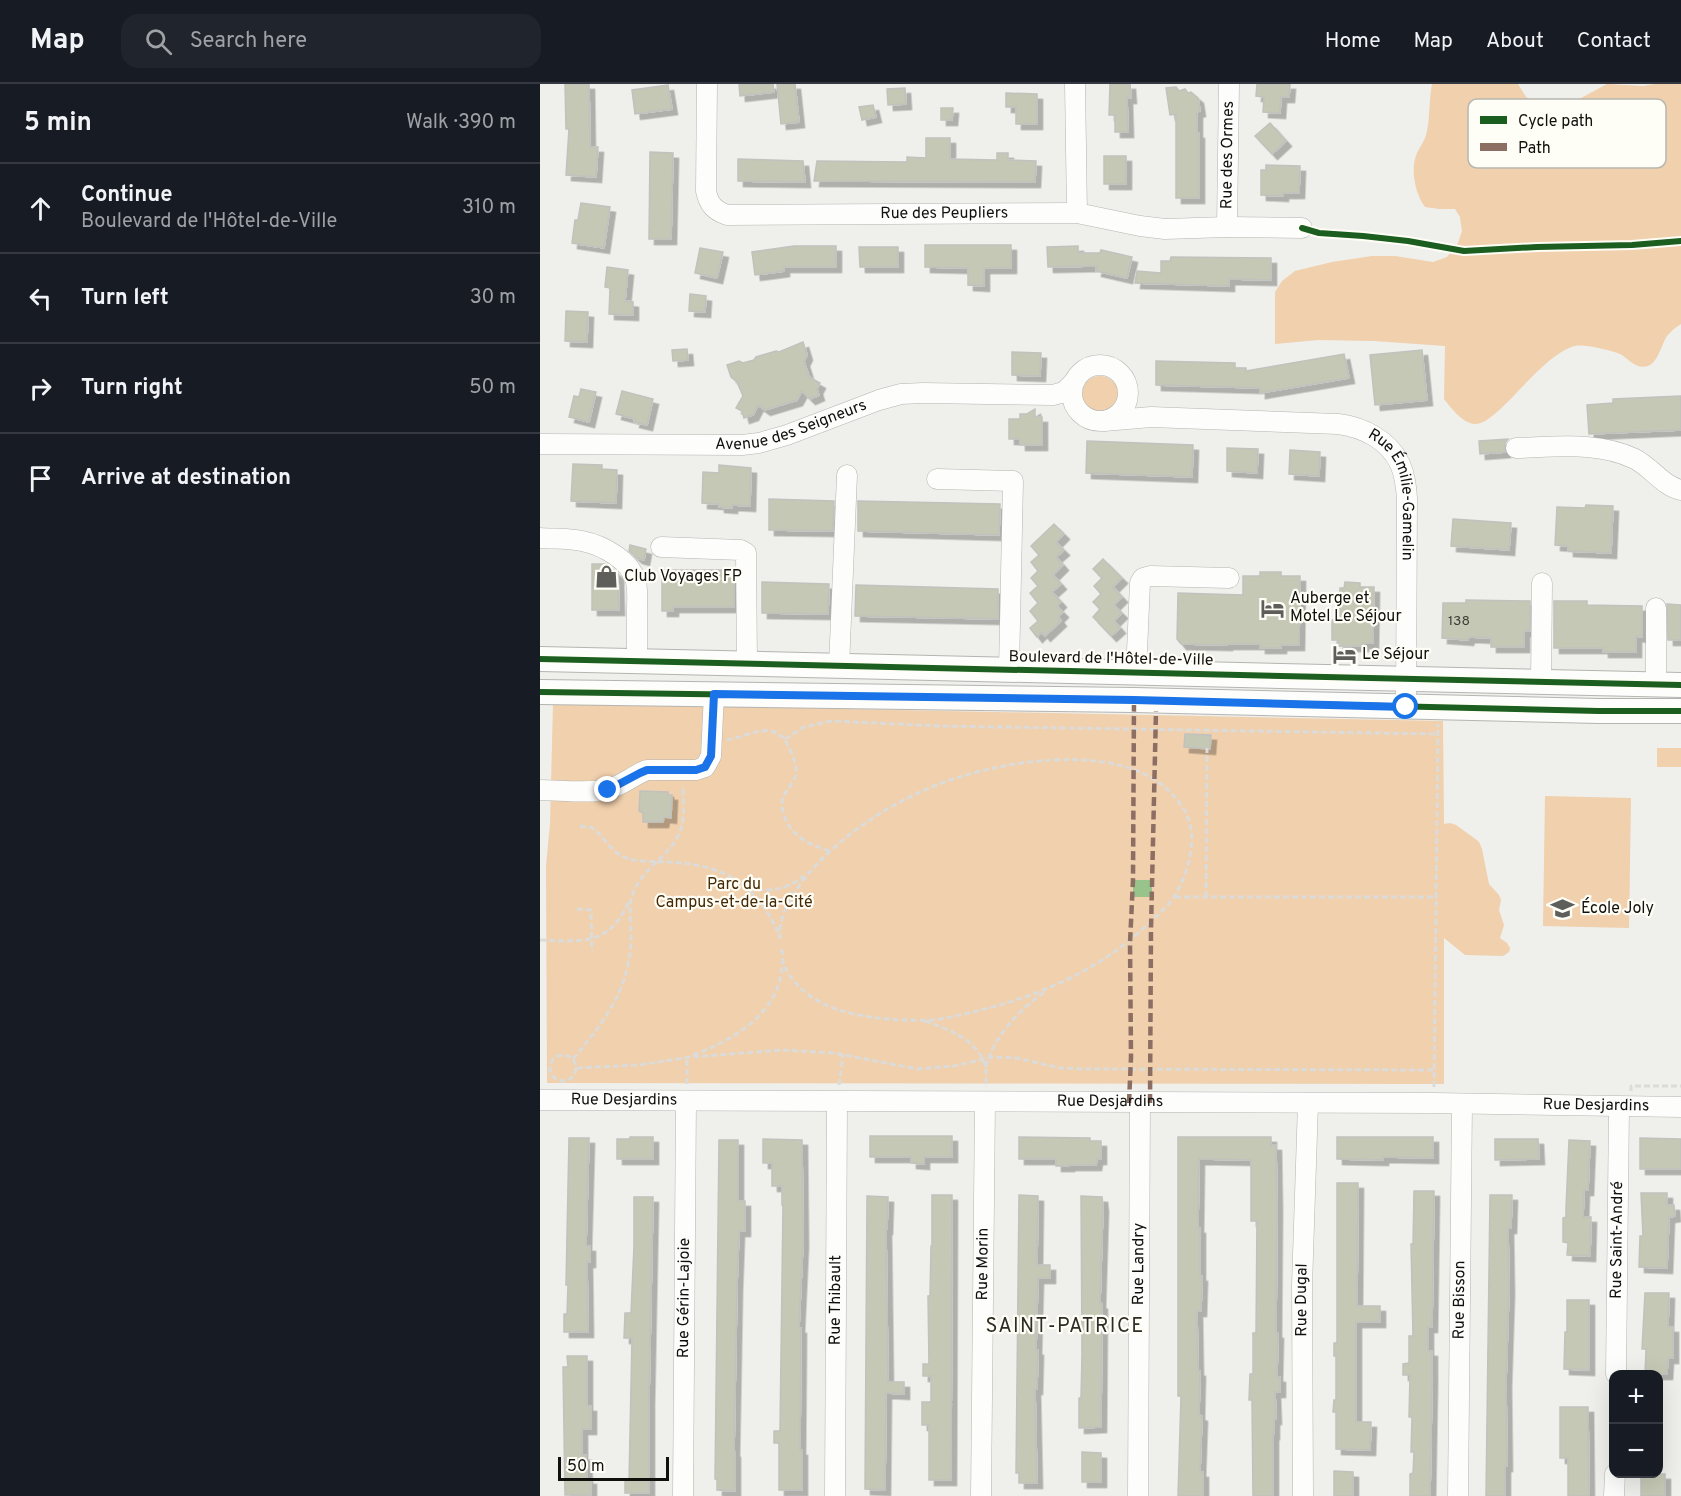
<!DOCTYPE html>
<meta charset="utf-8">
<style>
body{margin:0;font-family:Overpass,sans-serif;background:#20242c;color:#f1f3f6}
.controls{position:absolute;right:18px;bottom:18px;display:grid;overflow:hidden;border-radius:12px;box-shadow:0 6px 24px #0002}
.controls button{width:54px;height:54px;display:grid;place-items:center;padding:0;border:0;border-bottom:2px solid #363941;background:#171b24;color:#f1f3f6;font:30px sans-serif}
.scale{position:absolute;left:18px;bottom:15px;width:111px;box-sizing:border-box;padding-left:6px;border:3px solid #10100d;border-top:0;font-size:16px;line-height:21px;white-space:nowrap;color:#10100d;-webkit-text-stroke:4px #fffef6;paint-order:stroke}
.stop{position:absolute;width:18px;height:18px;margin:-14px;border:4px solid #1a73e8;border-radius:50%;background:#fff}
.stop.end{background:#1a73e8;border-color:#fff;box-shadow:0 2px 6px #0008}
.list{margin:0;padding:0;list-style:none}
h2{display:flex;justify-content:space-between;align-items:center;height:78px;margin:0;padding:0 24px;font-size:26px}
h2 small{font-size:20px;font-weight:400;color:#9ea1a6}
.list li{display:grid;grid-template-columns:39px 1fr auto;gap:18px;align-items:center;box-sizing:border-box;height:90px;padding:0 24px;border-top:2px solid #363941}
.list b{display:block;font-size:22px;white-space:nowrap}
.list p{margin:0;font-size:20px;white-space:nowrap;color:#9ea1a6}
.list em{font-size:20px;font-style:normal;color:#9ea1a6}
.icon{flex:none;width:33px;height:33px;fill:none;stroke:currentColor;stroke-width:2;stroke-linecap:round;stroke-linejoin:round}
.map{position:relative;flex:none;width:1141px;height:1412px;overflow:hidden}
header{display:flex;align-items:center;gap:36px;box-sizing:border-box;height:84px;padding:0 30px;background:#171b24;border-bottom:2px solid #363941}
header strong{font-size:28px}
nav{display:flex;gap:33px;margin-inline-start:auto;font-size:21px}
.search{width:420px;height:54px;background:#20242c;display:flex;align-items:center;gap:15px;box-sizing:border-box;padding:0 21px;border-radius:18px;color:#9ea1a6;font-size:22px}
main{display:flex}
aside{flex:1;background:#171b24}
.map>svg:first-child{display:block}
</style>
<header>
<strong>Map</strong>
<div class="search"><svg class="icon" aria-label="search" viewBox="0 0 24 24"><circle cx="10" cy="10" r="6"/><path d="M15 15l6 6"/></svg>Search here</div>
<nav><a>Home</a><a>Map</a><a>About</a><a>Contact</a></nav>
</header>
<main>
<aside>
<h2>5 min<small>Walk · 390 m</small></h2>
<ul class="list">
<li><svg class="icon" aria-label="ahead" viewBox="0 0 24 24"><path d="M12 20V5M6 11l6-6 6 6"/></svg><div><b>Continue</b><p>Boulevard de l'Hôtel-de-Ville</p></div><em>310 m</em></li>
<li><svg class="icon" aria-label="left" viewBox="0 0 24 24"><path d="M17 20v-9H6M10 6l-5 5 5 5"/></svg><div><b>Turn left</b></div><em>30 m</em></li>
<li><svg class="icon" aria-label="right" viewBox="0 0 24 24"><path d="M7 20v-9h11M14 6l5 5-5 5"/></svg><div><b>Turn right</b></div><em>50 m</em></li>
<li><svg class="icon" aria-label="arrive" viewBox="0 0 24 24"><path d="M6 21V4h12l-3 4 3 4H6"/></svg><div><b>Arrive at destination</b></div></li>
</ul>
</aside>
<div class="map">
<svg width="1141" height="1412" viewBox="0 0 1141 1412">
<defs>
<filter id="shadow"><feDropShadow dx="5.5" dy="5.5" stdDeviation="0" flood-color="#0004"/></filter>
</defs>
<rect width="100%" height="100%" fill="#efefeb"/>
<g fill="#f0d0ad">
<path d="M892,0H978L986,13L998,20L1008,23L1018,24L1030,20L1067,0L1103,2L1115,0H1141V240C1136,243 1131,247 1127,252C1121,261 1119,277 1108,282C1096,286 1088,274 1080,270C1070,266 1044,260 1035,262C1001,270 958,341 935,340C922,339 911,324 904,315L905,262L834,257L778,256L735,260V208L742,197L755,187L792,178L832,172H855L893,178L907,173L918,159L922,147L920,133L915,125H899L885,123C875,110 870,85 877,69C881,61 885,57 887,47C890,32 889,15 892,0Z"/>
<circle cx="560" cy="310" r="18"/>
<polygon points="13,619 903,637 904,740 910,739 916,741 934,754 939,758 942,765 949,800 959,811 961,816 959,826 964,841 960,854 967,859 970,864 969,868 963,872 925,871 904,854 904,1000 7,999 6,782 10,740"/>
<rect x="1117" y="664" width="24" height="19"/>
<polygon points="1005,712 1091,714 1089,844 1003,842"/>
</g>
<rect fill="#98c48b" x="593" y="796" width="19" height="17"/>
<g fill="#c4c8b4" stroke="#c1c2be" stroke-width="1.5" filter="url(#shadow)">
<polygon points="25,0 49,0 50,63 58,63 56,93 26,91 29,45 26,45"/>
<polygon points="199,0 233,0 234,8 200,12"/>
<polygon points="237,0 255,0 259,38 241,40"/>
<polygon points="570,0 590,0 591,14 587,14 588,48 575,48 575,31 569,31"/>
<polygon points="717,0 750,0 749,13 741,13 740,29 723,28 724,13 716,12"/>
<polygon points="128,1 132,25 95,30 92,6"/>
<polygon points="636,3 639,7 645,5 648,9 651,8 658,14 660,27 657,28 657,49 659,49 659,114 636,114 636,30 630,31 626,4"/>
<polygon points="365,4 366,20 348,21 347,5"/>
<polygon points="466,9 497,10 497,40 476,40 476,23 466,23"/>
<polygon points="333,21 336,33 322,36 319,23"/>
<polygon points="401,24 413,24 412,36 401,36"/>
<polygon points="730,39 746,57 732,70 715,52"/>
<polygon points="386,54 410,54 410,75 457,76 457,69 468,69 468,76 496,77 495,98 274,97 277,77 367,78 367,73 386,74"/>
<polygon points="110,68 133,69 131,155 109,155"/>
<rect x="564" y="72" width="22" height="28"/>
<polygon points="198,75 263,77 265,98 198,97"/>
<polygon points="726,81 760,82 759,109 743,109 743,112 721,111 721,86 726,86"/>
<polygon points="41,119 70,123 64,164 32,159 35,136 38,136"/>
<polygon points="385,161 471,161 471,184 444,184 444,202 428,201 428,184 385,183"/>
<polygon points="254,162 296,162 296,183 244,183 244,187 215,191 212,168"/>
<polygon points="538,162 538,169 560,169 561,166 592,173 587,194 556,187 557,182 508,183 507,163"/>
<polygon points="319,163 358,163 358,183 320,183"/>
<polygon points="160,164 183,168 177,194 155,189"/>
<polygon points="631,173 731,174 731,196 689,195 689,202 595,199 597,187 621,189 621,177 630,177"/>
<polygon points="67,183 88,186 85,217 93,218 93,231 69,230 70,204 65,203"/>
<polygon points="150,210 166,212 165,228 149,227"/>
<polygon points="26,227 48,228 47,258 25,257"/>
<polygon points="263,258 267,271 264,277 269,293 280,299 277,305 279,311 270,315 262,307 257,316 225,326 218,321 213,331 204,334 202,327 196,324 203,312 197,298 191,293 187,281 199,277 203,279 214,276 216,273 236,267 239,268"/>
<polygon points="147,265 148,276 133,277 132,266"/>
<polygon points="882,266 887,316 835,321 830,271"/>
<polygon points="472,268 501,269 500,292 472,291"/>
<polygon points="804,270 809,294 720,309 720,304 616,301 616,277 695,279 695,284 706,284 706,287"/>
<polygon points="41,305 56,308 49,338 29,333 34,312 39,313"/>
<polygon points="82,307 113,315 107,341 94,338 95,335 76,330"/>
<polygon points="1141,312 1141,346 1049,350 1047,321 1073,319 1073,315"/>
<polygon points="495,325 495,333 502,333 502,361 480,361 480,355 469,355 469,335 480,335 480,330 487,330"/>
<polygon points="968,355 965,359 965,368 940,370 939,357"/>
<polygon points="547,357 653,361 652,393 546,389"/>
<polygon points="687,364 718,365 717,389 687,387"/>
<polygon points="750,366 780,368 779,392 749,390"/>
<polygon points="33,380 62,381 62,385 77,386 76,419 31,417"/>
<polygon points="179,381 211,384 210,422 192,421 192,424 179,423 179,420 162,419 163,388 179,389"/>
<polygon points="229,415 294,417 293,447 229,446"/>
<polygon points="318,417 460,420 459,451 318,447"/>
<polygon points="1046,421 1073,422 1071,469 1028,467 1028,462 1015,461 1017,423 1045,424"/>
<polygon points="913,435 971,439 969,466 911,462"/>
<polygon points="514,440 524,450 516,458 524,466 516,473 523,481 513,491 521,500 512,508 521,518 517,522 523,528 518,533 521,537 505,552 502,548 497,553 490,544 498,537 490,527 498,519 490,509 498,502 491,494 498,487 491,478 499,471 491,462"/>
<polygon points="90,461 106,465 104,476 97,474 89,467"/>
<polygon points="563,475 582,494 573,503 582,513 574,521 582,529 574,537 580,544 571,552 553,533 560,525 553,518 561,510 554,502 562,494 553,485"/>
<polygon points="52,480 67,480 78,490 79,526 52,526"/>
<polygon points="122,486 194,486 194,523 133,523 133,527 122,527"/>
<polygon points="720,488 741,488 741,492 760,492 759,561 741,561 741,564 720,564 720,560 687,560 687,561 641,560 637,555 638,509 703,511 703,492 720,492"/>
<polygon points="222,498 289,500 288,530 222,529"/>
<polygon points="805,498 820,499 820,503 834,503 833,559 823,559 823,562 798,562 798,556 792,556 792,536 800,536 800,504 804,504"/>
<polygon points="316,501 458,505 458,535 315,532"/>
<polygon points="926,516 990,517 990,547 984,547 984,563 951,563 951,554 929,553 928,556 902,554 903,519 926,519"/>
<polygon points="1014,517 1047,517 1047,521 1102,522 1102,553 1096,552 1096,568 1063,568 1063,564 1014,564"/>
<polygon points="1127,520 1141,521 1141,556 1128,556"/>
<polygon points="645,650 671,651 670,665 644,663"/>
<polygon points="100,707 128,708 128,711 132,711 131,734 124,733 123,738 103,738 103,729 99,727"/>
<polygon points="330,1052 412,1052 412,1073 384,1073 384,1080 371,1079 371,1073 330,1073"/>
<polygon points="90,1053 113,1053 113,1075 77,1075 77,1055 90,1055"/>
<polygon points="479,1053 550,1054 550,1057 561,1057 561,1075 557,1075 556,1081 529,1081 529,1082 516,1082 516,1075 479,1075"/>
<polygon points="638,1053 731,1053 731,1061 736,1061 737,1123 736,1249 738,1249 737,1293 740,1293 740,1308 735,1308 736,1335 734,1335 734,1350 733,1350 733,1412 713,1412 712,1316 709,1316 710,1290 713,1290 713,1249 716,1249 717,1137 711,1137 711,1076 659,1075 658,1144 660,1144 660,1192 662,1192 661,1227 657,1227 658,1287 660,1287 659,1331 662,1332 660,1388 663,1388 663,1412 638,1412 641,1312 638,1312"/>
<polygon points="797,1053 893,1053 893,1074 843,1073 843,1076 797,1075"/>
<polygon points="29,1054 49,1054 46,1162 50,1162 50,1178 47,1178 48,1248 24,1248 24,1230 27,1230 28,1201 26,1201"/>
<polygon points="1100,1054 1141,1055 1141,1085 1100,1085"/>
<polygon points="223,1055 262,1056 263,1158 259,1244 261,1244 260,1366 262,1366 262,1406 239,1406 239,1359 234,1359 234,1347 240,1347 243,1121 242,1121 242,1102 232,1102 232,1079 223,1079"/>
<polygon points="955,1055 998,1055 999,1075 955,1076"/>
<polygon points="179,1056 198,1056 198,1117 205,1117 205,1147 199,1147 197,1202 194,1368 195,1368 195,1407 177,1406 177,1395 175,1395"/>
<polygon points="1029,1056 1050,1057 1048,1106 1044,1106 1043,1133 1051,1133 1050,1172 1027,1171 1028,1159 1023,1158 1023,1134 1026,1133 1026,1124"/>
<polygon points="797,1099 818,1099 817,1222 840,1222 840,1238 816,1238 816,1338 831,1338 830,1366 796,1365 796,1328 793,1328 794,1316 796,1316 796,1272 794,1272 794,1259 797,1259"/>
<polygon points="874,1107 894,1107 892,1243 888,1243 888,1267 892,1267 892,1297 890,1412 870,1412 870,1390 873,1389 874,1368 871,1368 872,1333 869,1333 870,1291 863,1291 863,1280 869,1279 869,1252 873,1252 871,1160 873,1160"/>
<polygon points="1101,1109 1127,1109 1127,1121 1134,1121 1135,1132 1129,1133 1127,1184 1099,1183 1100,1152 1103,1152"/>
<polygon points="392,1111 412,1111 411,1396 389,1396 389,1341 382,1341 382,1318 391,1318 391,1292 383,1292 383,1280 389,1280 388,1212 390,1212 391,1162 392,1162"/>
<polygon points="479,1111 498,1112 497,1181 510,1181 510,1194 498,1194 496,1266 498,1266 497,1305 495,1305 497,1399 479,1399 479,1389 476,1389"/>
<polygon points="950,1111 972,1111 971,1144 968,1144 969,1205 966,1299 967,1382 965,1382 965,1412 946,1412"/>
<polygon points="327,1112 348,1113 347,1145 346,1145 348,1298 364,1298 364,1310 346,1309 345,1406 325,1405"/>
<polygon points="541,1112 562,1113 563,1122 560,1219 562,1220 561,1343 539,1344 539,1314 541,1314 542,1270"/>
<polygon points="94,1113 113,1113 109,1315 109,1409 85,1409 85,1397 89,1397 92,1254 84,1254 85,1229 91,1229 94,1162"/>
<polygon points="1105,1209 1129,1209 1128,1243 1133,1243 1133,1274 1128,1274 1127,1290 1105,1290 1106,1265 1102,1265"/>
<polygon points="1027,1216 1049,1216 1049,1286 1024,1285 1025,1248 1027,1248"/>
<polygon points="27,1272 47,1272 47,1322 51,1322 51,1345 42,1345 42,1371 46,1371 47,1395 51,1395 51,1411 25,1411 23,1283 28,1283"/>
<polygon points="1020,1323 1048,1323 1049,1412 1028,1412 1028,1374 1020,1374"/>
<polygon points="542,1368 561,1369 561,1398 542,1398"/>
<polygon points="794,1387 813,1388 813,1412 794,1412"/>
<rect x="1101" y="1390" width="24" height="22"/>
</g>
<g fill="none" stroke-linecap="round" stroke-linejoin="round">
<defs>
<g id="minor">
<path id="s1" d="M167,0L166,107C169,121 174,126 187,131L537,129L600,142L625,145L687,143L762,144"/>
<polyline points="535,0 537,129"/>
<path id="s2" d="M687,143L689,0"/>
<circle cx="560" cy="309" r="28"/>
<path id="s3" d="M564,337L611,333L798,340C823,343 849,356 860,380C865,391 866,402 867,414L866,623"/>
<path id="s4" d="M0,360L202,361L219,359L247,351L339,316L361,310L383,309L513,311L524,308L535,297"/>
<path d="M976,364C1015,363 1059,357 1095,375C1112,384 1123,402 1141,406"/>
<polyline points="397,395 473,397 469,586"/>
<path d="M0,454C14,455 28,454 42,457C62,461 91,476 96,498C98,507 97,517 97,526C97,543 97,561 97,578"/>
<polyline points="121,463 201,466 206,469 207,581"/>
<polyline points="299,583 307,391"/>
<polyline points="596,590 600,499 603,494 610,492 689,494"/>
<polyline points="1001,598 1002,499"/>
<polyline points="1116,601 1116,524"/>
<path d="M0,706C19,706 50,710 68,705C82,702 93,691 107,686H156L165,683L171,672L174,610"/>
<path id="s5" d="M0,1016L894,1019L1141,1023"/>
<path id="s6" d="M1076,1290L1079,1023"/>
<path id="s7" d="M143,1412L146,1017"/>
<path id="s8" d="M295,1412L297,1018"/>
<path id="s9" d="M441,1412L445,1018"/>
<path id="s10" d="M598,1412L600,1019"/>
<path id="s11" d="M763,1412L762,1202L768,1019"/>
<path id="s12" d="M918,1412L922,1020"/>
<polyline points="1074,1412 1075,1390"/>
</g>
<g id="major">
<polyline points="0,575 1141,601"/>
<polyline points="0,608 594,616 1059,627 1141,627"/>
</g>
</defs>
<use href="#minor" stroke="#b4b4b1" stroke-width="21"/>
<use href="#major" stroke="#b4b4b1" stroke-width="26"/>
<g stroke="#dbdbda" stroke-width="3" stroke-dasharray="6 3" stroke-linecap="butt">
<polyline points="245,655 264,643 291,637 399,642 897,650"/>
<path d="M187,656C212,651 238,633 250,666C254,674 258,684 255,693C253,701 246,706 243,713C241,719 242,725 244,731C251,753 269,760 289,767"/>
<path d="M40,742C43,743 47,742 50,743C61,747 69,767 84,773C98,779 114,777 129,778C183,781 215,798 238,848"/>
<path d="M209,802C228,811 248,804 264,792"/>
<polyline points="635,813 897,813"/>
<polyline points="666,813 667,664"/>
<polyline points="37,825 51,826 52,867"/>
<path d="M240,855C238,830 254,807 269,789C303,750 346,722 394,702C455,677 580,655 631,709C641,719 649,731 651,745C654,767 646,793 635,811C628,823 616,832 606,842C558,887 497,913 433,928C419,931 405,935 391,936C361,937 331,935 302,927C280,921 255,905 245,883C242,877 242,869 242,862"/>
<path d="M0,856C42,858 71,861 89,817"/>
<path d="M385,937C406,944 436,956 444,978C447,986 446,995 446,1003"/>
<circle cx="23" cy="984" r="13"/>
<path d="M153,971C194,956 242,928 242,878"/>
<path d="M33,975C63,939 88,908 91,859C92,842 87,824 93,809C102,785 127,774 138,752C146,737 143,718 143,702"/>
<path d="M446,983C453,953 481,924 506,907"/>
<polyline points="37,984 98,981 151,973 242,966 294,969 377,985 414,982 453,973 477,974 520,984 545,985 895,986"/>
<polyline points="147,1000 147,974"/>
<polyline points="299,1001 303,970"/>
<polyline points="894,1003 898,640"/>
<polyline points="1091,1007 1091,1002 1141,1002"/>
</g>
<use href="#minor" stroke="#fdfdfc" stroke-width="20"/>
<use href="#major" stroke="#fdfdfc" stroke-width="24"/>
<g stroke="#8d6e63" stroke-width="4.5" stroke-dasharray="9 4.5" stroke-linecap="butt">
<polyline points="589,1019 591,973 590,859 593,796 594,616"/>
<polyline points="610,1019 611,845 616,627"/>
</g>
<defs>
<g id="cycleway">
<polyline points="762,144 779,149 823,152 868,157 924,167 997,163 1092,161 1141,157"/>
<polyline points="0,575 1141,601"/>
<polyline points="0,608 594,616 1059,627 1141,627"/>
</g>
</defs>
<use href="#cycleway" stroke="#fffef6" stroke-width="10"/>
<use href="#cycleway" stroke="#1b5e20" stroke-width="6"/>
</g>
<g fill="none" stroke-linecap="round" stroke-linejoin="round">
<polyline stroke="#1a73e8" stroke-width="8" points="68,706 100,689 107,686 156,686 165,683 171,672 174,610 594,616 866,623"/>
</g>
<defs>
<symbol id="shop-bare" viewBox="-9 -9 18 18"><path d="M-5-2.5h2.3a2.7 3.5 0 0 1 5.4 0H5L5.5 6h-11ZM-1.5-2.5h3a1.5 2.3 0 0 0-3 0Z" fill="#5e5e5b" stroke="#fffef6" stroke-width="2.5" paint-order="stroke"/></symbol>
<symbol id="hotel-bare" viewBox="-9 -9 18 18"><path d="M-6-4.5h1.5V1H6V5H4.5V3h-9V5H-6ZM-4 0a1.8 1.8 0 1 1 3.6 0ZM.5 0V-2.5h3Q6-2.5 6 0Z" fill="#5e5e5b" stroke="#fffef6" stroke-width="2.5" paint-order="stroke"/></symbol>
<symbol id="school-bare" viewBox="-9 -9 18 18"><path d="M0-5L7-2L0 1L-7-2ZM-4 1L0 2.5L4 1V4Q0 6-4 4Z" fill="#5e5e5b" stroke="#fffef6" stroke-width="2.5" paint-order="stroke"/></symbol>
</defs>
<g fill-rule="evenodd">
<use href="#shop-bare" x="50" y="476" width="33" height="33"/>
<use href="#hotel-bare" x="716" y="508" width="33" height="33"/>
<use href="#hotel-bare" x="788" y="554" width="33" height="33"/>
<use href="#school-bare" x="1006" y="808" width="33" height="33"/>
</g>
<g text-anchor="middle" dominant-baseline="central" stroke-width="4.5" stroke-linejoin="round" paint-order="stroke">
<g font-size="14" fill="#3d3e37">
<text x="919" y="537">138</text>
</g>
<g font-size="16" fill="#10100d" stroke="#fffef6">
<text stroke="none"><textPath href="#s2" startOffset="72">Rue des Ormes</textPath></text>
<text stroke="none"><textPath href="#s1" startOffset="358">Rue des Peupliers</textPath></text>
<text stroke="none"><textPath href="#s4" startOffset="254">Avenue des Seigneurs</textPath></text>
<text stroke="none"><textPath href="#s3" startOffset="338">Rue Émilie-Gamelin</textPath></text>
<text transform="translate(571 575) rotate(1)">Boulevard de l'Hôtel-de-Ville</text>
<text stroke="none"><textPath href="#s5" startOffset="84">Rue Desjardins</textPath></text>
<text stroke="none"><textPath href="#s5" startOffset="570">Rue Desjardins</textPath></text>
<text stroke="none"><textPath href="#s5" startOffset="1056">Rue Desjardins</textPath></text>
<text stroke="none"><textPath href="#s6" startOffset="134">Rue Saint-André</textPath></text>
<text stroke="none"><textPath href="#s9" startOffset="232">Rue Morin</textPath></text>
<text stroke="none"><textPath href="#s10" startOffset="232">Rue Landry</textPath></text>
<text stroke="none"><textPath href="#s7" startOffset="198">Rue Gérin-Lajoie</textPath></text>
<text stroke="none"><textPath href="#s8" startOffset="196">Rue Thibault</textPath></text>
<text stroke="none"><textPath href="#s11" startOffset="196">Rue Dugal</textPath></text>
<text stroke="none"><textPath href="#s12" startOffset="196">Rue Bisson</textPath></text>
</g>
<g font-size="16" fill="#10100d" stroke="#fffef6" text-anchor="start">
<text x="84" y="493">Club Voyages FP</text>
<text x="750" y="515">Auberge et<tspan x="750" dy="18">Motel Le Séjour</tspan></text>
<text x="822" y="571">Le Séjour</text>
<text x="1041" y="825">École Joly</text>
</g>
<g font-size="16" fill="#452905" stroke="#fffef6">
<text x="194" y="801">Parc du<tspan x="194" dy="18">Campus-et-de-la-Cité</tspan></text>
</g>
<g font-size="20" letter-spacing="1.5" fill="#2d2c26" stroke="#fffef6">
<text x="525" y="1243">SAINT-PATRICE</text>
</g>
</g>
<rect x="928" y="15" width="198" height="69" rx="9" fill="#fffef6" stroke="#b7b7b0" stroke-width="1.5"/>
<rect x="940" y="32" width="27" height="8" fill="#1b5e20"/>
<rect x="940" y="59" width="27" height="8" fill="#8d6e63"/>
<g font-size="16" fill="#10100d">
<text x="978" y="42">Cycle path</text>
<text x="978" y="69">Path</text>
</g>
</svg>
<div class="controls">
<button>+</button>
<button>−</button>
</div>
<div class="scale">50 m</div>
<div class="stop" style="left:866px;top:623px"></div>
<div class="stop end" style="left:68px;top:706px"></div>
</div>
</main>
